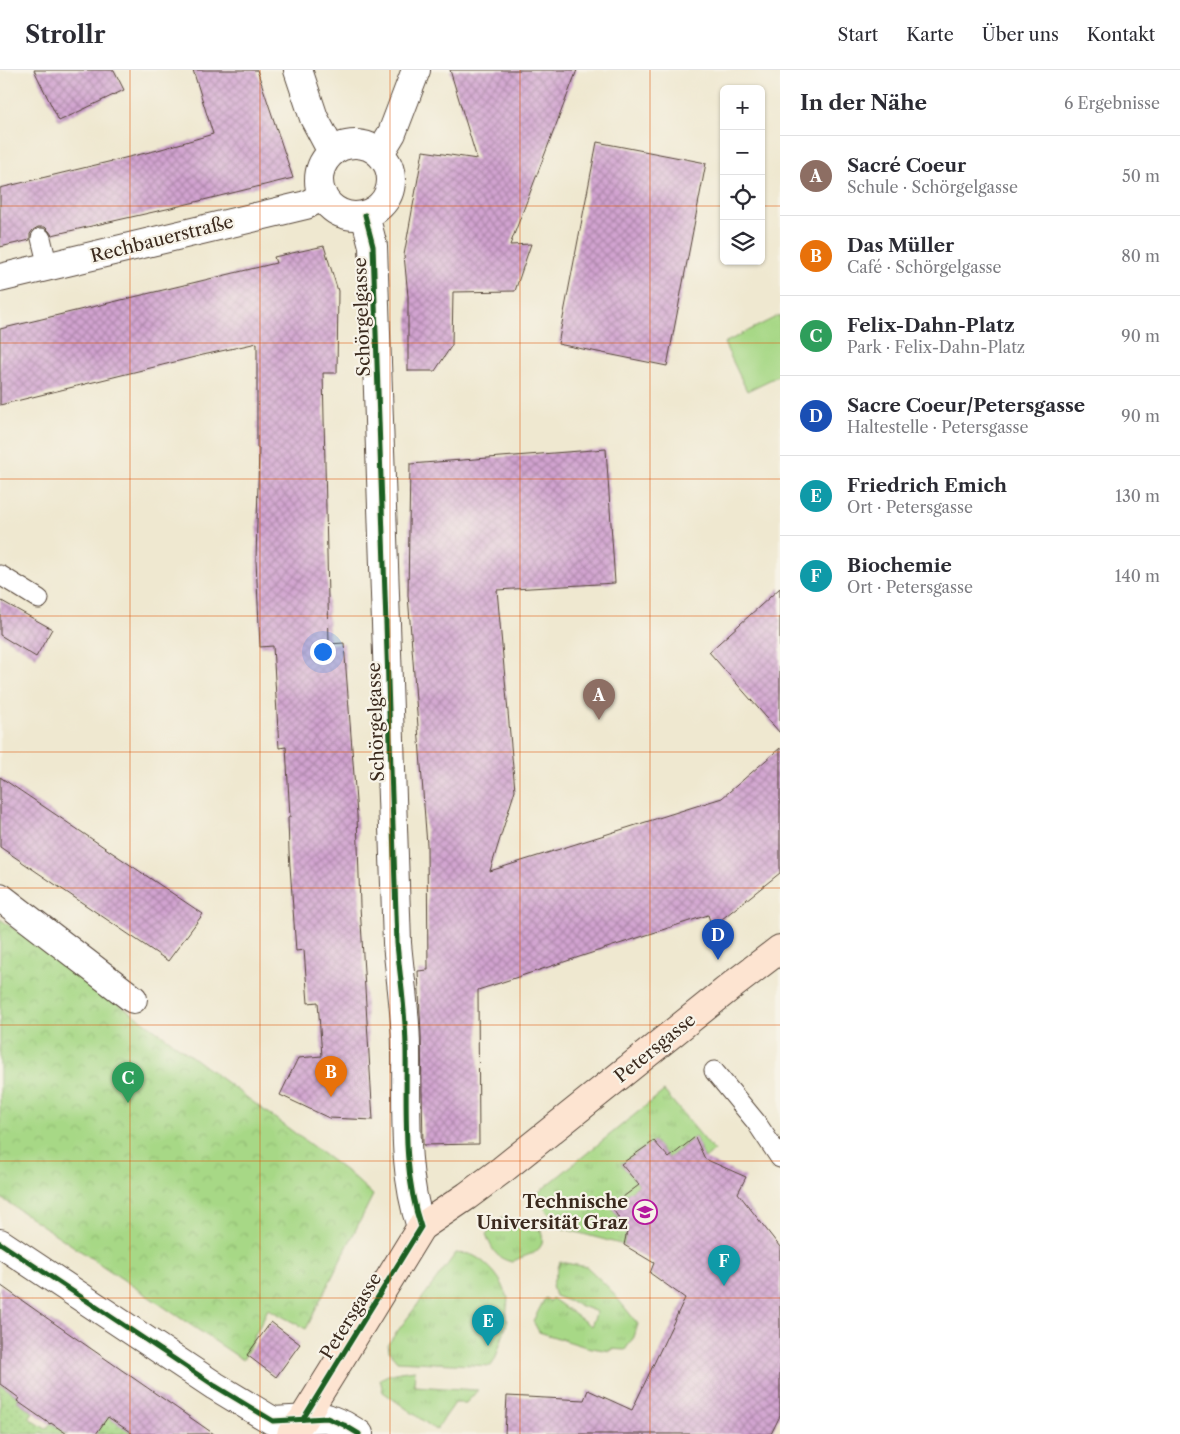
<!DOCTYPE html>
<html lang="de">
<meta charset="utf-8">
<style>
body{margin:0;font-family:"Libre Caslon Text",serif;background:#f2f2f3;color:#2b2b33}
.controls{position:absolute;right:15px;top:15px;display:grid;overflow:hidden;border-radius:8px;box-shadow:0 1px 4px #0004}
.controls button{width:45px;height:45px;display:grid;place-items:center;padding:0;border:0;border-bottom:1px solid #e1e1e2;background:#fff;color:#2b2b33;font:25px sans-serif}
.you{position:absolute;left:322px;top:581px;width:18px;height:18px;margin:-12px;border:4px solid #fff;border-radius:50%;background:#1a73e8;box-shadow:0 0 0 8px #1a73e833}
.badge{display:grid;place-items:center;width:32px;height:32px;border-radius:50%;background:#b45309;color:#fff;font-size:16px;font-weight:700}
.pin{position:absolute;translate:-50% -41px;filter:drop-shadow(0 1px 2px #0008)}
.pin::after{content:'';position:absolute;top:26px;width:18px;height:15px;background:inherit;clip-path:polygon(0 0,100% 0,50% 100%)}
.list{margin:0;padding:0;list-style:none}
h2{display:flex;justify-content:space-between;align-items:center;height:65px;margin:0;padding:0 20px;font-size:21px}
h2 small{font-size:16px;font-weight:400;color:#7c7c81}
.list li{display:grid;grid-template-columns:32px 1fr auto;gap:15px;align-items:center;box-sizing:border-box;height:80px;padding:0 20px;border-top:1px solid #e1e1e2}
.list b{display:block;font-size:19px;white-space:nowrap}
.list p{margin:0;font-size:16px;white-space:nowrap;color:#7c7c81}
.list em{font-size:16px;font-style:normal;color:#7c7c81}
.icon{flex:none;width:28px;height:28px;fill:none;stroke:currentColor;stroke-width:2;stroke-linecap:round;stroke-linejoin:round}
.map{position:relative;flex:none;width:780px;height:1364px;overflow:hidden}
header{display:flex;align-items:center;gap:30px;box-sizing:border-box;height:70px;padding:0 25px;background:#fff;border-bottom:1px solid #e1e1e2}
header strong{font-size:24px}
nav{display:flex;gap:28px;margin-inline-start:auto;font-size:18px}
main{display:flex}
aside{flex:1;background:#fff}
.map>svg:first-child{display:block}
</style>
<header>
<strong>Strollr</strong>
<nav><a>Start</a><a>Karte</a><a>Über uns</a><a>Kontakt</a></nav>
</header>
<main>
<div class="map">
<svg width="780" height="1364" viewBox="0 0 780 1364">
<defs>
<pattern id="grass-tufts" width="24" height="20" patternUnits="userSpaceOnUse" patternTransform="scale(1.25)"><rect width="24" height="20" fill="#a7d886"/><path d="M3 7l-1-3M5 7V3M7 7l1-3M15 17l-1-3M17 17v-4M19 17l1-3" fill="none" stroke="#91ba73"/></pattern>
<pattern id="park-crowns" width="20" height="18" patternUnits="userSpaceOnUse" patternTransform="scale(1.25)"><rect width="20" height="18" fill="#a7d886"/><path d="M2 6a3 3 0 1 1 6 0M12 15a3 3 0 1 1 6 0" fill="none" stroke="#91ba73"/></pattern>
<pattern id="garden-dots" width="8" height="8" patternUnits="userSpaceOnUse" patternTransform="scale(1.25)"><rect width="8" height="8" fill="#a7d886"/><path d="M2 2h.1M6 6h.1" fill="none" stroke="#91ba73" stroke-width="1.8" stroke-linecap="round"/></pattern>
<pattern id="building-cross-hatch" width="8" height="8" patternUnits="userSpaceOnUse" patternTransform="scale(1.25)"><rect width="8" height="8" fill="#d1a3d0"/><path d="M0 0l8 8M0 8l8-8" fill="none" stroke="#ab85a8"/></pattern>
</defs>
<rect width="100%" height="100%" fill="#f7f3e8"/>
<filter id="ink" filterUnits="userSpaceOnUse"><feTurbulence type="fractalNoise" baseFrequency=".02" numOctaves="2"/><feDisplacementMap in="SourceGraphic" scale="10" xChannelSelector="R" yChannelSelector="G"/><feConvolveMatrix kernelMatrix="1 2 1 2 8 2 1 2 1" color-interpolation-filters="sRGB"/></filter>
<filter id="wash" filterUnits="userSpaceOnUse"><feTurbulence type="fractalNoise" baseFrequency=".0096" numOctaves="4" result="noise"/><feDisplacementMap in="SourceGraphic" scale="20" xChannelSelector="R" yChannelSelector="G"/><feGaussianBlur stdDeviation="1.12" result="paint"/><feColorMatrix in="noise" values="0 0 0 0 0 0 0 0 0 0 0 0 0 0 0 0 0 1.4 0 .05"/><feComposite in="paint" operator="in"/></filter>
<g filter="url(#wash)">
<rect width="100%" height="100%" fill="#efe8d0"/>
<g fill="url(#grass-tufts)" stroke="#718152">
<polygon points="664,1021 714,1081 705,1089 695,1067 669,1088 654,1071 621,1094 639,1115 611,1136 627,1161 624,1175 561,1158 534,1126"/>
<path d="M502,1147L530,1154L541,1161C548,1185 526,1183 512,1192C495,1188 492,1179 486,1164Z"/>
<path d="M456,1183C460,1184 465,1183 469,1184C484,1188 505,1211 506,1226L508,1227L506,1249L508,1250L495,1290L491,1296L397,1291L389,1281L388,1274Z"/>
<polygon points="560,1192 587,1197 609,1218 638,1254 634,1267 625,1280 611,1279 610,1281 586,1277 539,1262 533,1251 545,1228 550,1231 552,1228 591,1256 597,1242 555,1226 552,1216"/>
<polygon points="415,1300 414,1316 478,1320 466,1333 455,1333 436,1360 383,1322 380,1309 388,1305 400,1302"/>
</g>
<polygon fill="url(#park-crowns)" stroke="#718152" points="0,849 160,963 350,1104 373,1125 306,1259 268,1239 243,1290 0,1127"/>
<g fill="url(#garden-dots)" stroke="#718152">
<polygon points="0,1314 19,1328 17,1331 33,1342 29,1348 46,1359 51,1353 67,1364 0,1364"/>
<polygon points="108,1347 133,1364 96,1364"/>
</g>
<polygon fill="#a7d886" stroke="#718152" points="780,245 780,305 747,321 724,273"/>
<g id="blocks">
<g fill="url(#building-cross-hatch)">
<polygon points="34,0 114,0 124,20 59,51"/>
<polygon points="193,0 257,0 293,108 171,138 52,165 49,161 45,157 38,157 33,160 30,164 30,170 0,177 0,118 158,80 213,64"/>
<polygon points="450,0 577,0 510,175 531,174 515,221 453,222 452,275 435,301 408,301 408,226 404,185 423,81 477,89"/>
<polygon points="597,72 706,93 667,296 558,274"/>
<polygon points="324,176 338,221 337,303 323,303 329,574 344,573 357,745 360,836 373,1050 329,1048 280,1025 298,988 322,986 318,932 308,933 304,880 296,881 289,782 288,748 290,747 286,677 279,678 273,576 260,577 256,490 259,378 257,378 257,273 203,285 0,335 0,259 276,193 274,187"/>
<polygon points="606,379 615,513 497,520 515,720 490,801 722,728 780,678 780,803 712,857 708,845 478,920 479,1074 423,1075 421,965 418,901 428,900 427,775 408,525 410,394"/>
<polygon points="780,518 780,663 709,582"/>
<polygon points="0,530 52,559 36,587 0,565"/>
<polygon points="0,707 203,844 168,891 0,777"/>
<polygon points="695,1067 705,1089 746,1107 738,1123 780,1177 780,1346 771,1364 505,1364 507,1326 584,1330 588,1320 632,1340 685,1228 650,1203 654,1193 624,1175 627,1161 611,1136 639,1115 621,1094 654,1071 669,1088"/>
<polygon points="0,1215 54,1253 214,1364 133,1364 108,1347 96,1364 67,1364 51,1353 50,1354 17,1331 19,1328 0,1314"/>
<polygon points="271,1252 300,1274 276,1307 247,1285"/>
</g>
</g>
</g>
<g filter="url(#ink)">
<use href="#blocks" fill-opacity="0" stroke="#564639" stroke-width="1"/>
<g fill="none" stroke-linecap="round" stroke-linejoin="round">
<defs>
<g id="lane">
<polyline points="41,168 48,197"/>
<polyline points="0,505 39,529"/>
<polyline points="714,1001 756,1052 780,1088"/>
</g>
<g id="street">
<polyline points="298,0 314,48 332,82"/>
<circle cx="355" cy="110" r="36"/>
<polyline points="380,83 392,63 416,0"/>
<path d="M365,145L373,176L397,873C400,908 406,944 406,979C407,1038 402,1101 421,1157"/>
<polyline points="0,208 306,135 323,126"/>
<polyline points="0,827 133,929"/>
<polyline points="0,1173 215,1316 273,1351 327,1348 344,1355 359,1364"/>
</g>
<polyline id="secondary" points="291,1364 303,1349 336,1296 421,1157 467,1126 502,1100 734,914 780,879"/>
</defs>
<use href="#lane" stroke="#564639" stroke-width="21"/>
<use href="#street" stroke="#564639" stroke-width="30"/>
<use href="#secondary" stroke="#564639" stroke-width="30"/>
<use href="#lane" stroke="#fff" stroke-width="19"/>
<use href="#street" stroke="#fff" stroke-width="28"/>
<use href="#secondary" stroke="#fde4d1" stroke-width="28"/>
<defs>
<g id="cycleway">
<polyline points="0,1173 215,1316 273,1351 327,1348 344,1355 359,1364"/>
<path d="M303,1349L421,1157C402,1101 407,1038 406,979C406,944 400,908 397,873L373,176L365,145"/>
</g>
</defs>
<use href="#cycleway" stroke="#f7f3e8" stroke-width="8"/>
<use href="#cycleway" stroke="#1b5e20" stroke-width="5"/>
</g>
</g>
<path fill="none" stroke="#df570d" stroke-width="1" stroke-opacity="0.55" d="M130,0V1364M260,0V1364M390,0V1364M520,0V1364M650,0V1364M0,136H724M761,136H780M0,273H780M0,409H780M0,546H780M0,682H780M0,818H780M0,955H780M0,1091H780M0,1228H780"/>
<defs>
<symbol id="university-ring" viewBox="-11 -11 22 22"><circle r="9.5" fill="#f7f3e8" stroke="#b5179e" stroke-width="1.5"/><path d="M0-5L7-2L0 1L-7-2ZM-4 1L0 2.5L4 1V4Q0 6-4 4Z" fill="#b5179e"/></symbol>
</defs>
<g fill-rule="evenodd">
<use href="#university-ring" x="631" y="1128" width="28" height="28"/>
</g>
<g text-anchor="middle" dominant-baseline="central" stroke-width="4.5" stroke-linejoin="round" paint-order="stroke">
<g font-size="18" fill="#3b2a1e" stroke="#f7f3e8">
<text transform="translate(162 169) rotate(-14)">Rechbauerstraße</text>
<text transform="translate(362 247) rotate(-92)">Schörgelgasse</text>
<text transform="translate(376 652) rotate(-92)">Schörgelgasse</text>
<text transform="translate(655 978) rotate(-39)">Petersgasse</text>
<text transform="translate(351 1246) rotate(-58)">Petersgasse</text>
</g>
<g font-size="18" font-weight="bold" fill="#3b2a1e" stroke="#f7f3e8" text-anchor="end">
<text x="628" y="1132">Technische<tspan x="628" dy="21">Universität Graz</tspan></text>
</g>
</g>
</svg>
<div class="controls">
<button>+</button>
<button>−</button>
<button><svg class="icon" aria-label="locate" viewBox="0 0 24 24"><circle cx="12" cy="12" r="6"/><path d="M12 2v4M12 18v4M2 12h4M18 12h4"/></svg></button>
<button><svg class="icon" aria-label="layers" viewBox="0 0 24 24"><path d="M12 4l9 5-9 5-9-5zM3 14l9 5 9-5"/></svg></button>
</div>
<div class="you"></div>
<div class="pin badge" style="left:599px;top:650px;background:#8d6e63">A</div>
<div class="pin badge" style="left:331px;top:1027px;background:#e8710a">B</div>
<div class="pin badge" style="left:128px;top:1033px;background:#2e9e5b">C</div>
<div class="pin badge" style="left:718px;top:890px;background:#1a4fb4">D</div>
<div class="pin badge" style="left:488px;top:1276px;background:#0f9aa8">E</div>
<div class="pin badge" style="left:724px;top:1216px;background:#0f9aa8">F</div>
</div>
<aside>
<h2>In der Nähe<small>6 Ergebnisse</small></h2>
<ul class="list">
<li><span class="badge" style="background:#8d6e63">A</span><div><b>Sacré Coeur</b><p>Schule · Schörgelgasse</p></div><em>50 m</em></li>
<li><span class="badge" style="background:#e8710a">B</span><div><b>Das Müller</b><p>Café · Schörgelgasse</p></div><em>80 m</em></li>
<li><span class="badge" style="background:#2e9e5b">C</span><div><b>Felix-Dahn-Platz</b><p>Park · Felix-Dahn-Platz</p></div><em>90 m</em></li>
<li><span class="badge" style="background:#1a4fb4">D</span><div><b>Sacre Coeur/Petersgasse</b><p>Haltestelle · Petersgasse</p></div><em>90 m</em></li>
<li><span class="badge" style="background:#0f9aa8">E</span><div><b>Friedrich Emich</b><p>Ort · Petersgasse</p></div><em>130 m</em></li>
<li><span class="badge" style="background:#0f9aa8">F</span><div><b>Biochemie</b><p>Ort · Petersgasse</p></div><em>140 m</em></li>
</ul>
</aside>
</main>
